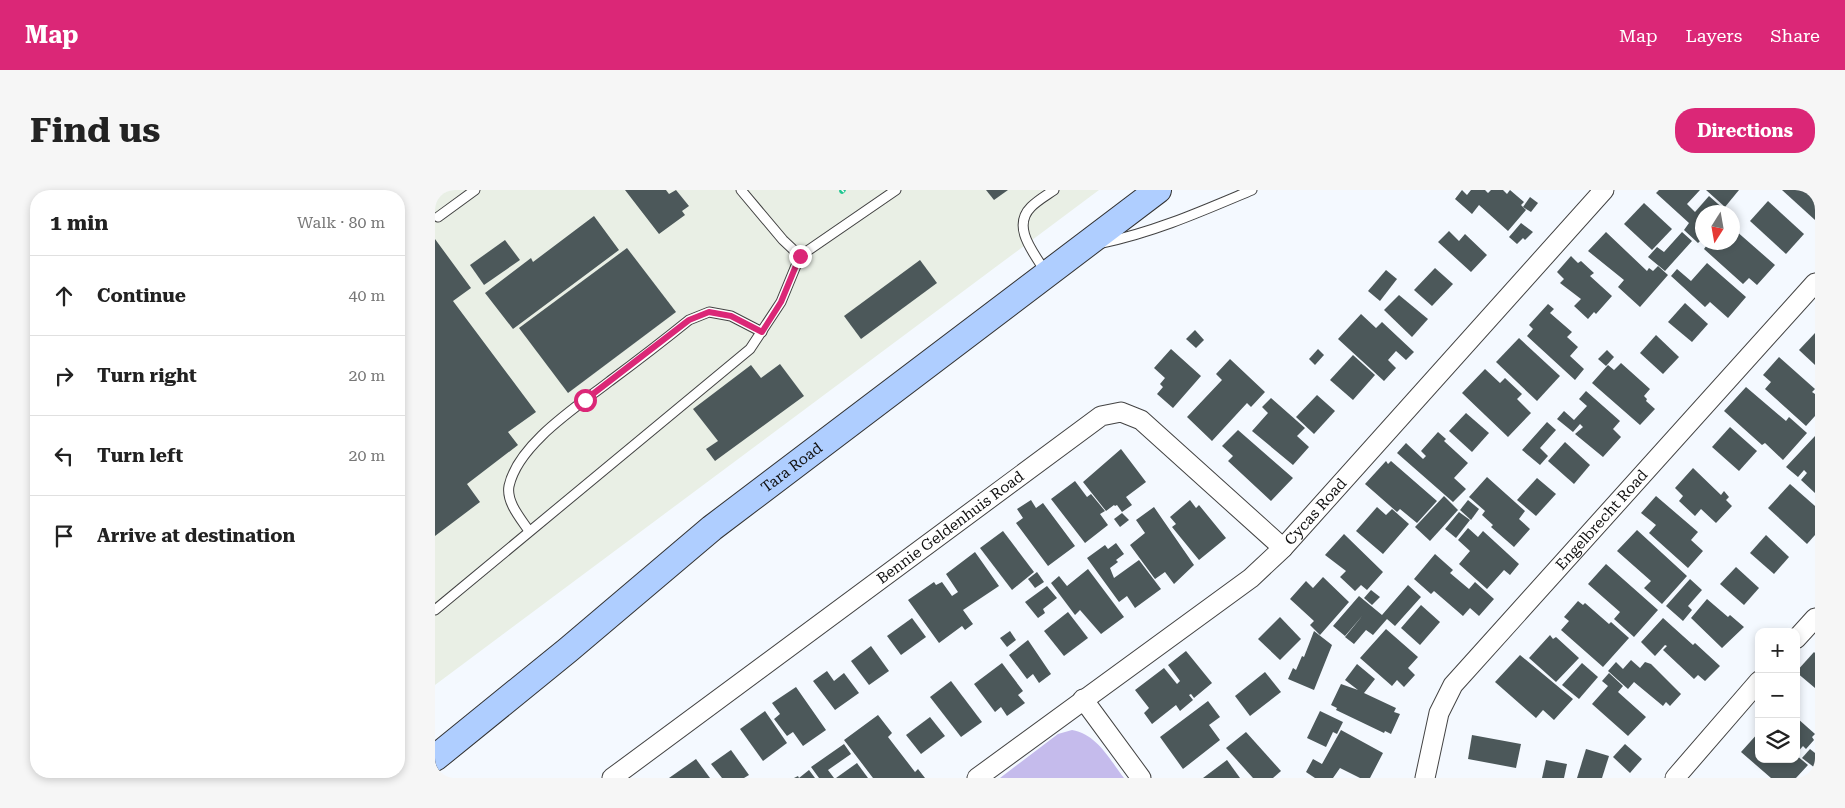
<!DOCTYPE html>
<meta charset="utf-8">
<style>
body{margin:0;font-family:"Roboto Serif",serif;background:#f6f6f6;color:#222}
.controls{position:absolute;right:15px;bottom:15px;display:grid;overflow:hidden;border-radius:10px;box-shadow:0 2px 8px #0003}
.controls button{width:45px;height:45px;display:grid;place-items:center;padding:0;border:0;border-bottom:1px solid #e0e0e0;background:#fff;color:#222;font:25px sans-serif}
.compass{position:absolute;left:1260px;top:15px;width:45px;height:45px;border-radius:50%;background:#fff;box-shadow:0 2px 8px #0003;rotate:191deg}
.stop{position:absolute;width:15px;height:15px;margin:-11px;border:4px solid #db2777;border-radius:50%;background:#fff}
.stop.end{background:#db2777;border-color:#fff;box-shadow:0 1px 5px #0008}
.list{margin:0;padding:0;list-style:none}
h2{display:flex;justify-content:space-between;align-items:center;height:65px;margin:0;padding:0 20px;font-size:21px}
h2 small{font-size:16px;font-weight:400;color:#767676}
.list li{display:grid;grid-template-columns:32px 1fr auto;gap:15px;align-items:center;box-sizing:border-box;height:80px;padding:0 20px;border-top:1px solid #e0e0e0}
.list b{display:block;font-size:19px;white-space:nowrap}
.list em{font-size:16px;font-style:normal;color:#767676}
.icon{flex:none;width:28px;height:28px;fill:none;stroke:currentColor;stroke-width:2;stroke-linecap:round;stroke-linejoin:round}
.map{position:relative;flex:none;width:1380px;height:588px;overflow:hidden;border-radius:20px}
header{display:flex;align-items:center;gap:30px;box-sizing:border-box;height:70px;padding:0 25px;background:#db2777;color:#fff}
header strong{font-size:24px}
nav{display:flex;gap:28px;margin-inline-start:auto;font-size:18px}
.intro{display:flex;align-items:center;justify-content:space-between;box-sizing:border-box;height:120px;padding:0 30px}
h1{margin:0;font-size:35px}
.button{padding:12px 22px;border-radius:20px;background:#db2777;color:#fff;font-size:18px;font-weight:700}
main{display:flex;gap:30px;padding:0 30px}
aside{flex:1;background:#fff;border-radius:20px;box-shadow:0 2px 8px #0003}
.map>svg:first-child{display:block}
</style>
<header>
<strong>Map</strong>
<nav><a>Map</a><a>Layers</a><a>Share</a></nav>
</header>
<div class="intro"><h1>Find us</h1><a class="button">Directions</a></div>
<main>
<aside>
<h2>1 min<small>Walk · 80 m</small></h2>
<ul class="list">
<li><svg class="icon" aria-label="ahead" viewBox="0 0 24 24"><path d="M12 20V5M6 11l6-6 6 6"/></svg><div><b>Continue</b></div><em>40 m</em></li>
<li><svg class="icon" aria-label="right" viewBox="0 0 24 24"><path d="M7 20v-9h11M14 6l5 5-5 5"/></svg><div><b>Turn right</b></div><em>20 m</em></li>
<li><svg class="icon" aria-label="left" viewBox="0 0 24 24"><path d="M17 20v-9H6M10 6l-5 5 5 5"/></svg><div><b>Turn left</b></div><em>20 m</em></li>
<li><svg class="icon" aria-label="arrive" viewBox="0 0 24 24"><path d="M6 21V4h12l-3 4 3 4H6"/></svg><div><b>Arrive at destination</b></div></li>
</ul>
</aside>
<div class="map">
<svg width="1380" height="588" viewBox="0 0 1380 588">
<rect width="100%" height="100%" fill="#f4f9ff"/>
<polygon fill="#e9efe5" points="0,0 664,0 0,495"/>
<path fill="#c5bbec" d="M637,540C662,544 675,570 689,588H565L623,544Z"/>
<g fill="#4c585a">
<polygon points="190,0 231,0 234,4 241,0 254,16 247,21 250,25 224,44"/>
<polygon points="551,0 573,0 559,10"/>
<polygon points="1027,0 1032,5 1036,0 1050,0 1053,3 1056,0 1068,0 1072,4 1075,0 1089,12 1086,15 1091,20 1073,41 1044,15 1037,24 1020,9"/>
<polygon points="1224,0 1265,0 1252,14 1260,22 1274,6 1291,21 1268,22 1268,48 1263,53 1249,40 1254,33 1221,3"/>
<polygon points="1271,0 1304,0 1290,17"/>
<polygon points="1347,0 1380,0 1380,30"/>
<polygon points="1095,7 1103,13 1096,22 1088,17"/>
<polygon points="1333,11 1369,44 1351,64 1315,31"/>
<polygon points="1209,13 1237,39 1217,60 1189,34"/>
<polygon points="159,26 184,60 78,139 50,103 96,68 98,72"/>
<polygon points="1086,33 1098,42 1090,50 1088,48 1082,54 1074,47"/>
<polygon points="1300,40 1340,75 1322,95 1314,88 1308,94 1269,59 1274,52 1298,52 1298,43"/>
<polygon points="1014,41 1024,51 1030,44 1052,65 1036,82 1003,52"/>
<polygon points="1171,42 1212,81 1214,78 1218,81 1223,76 1233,85 1205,117 1183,97 1189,90 1153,61"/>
<polygon points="1247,42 1257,51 1230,81 1213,67 1222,57 1229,62"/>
<polygon points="0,49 36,98 18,111 101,222 73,242 83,255 32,294 45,312 0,346"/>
<polygon points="70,50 85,70 49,95 35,75"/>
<polygon points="192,58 241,122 133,203 84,138"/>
<polygon points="1136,66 1143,73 1146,71 1159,83 1155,86 1177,106 1161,124 1159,122 1153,129 1139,116 1146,109 1125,93 1129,89 1122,82"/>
<polygon points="485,70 502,93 426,149 409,126"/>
<polygon points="1272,73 1311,107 1293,128 1275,112 1270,117 1236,86 1242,79 1256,91"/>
<polygon points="1000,78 1018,94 997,116 979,100"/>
<polygon points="951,80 962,89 945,111 933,101"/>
<polygon points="964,105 993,129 977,147 949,120"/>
<polygon points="1250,113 1273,134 1257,152 1233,132"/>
<polygon points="1113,114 1119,119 1115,123 1137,142 1132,147 1143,157 1135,166 1149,179 1140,190 1092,146 1098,139 1094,135"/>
<polygon points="926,124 941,138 947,132 979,162 971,170 961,161 953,170 961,178 949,191 903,149"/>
<polygon points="760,140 769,150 761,158 751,149"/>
<polygon points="1380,143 1380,175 1364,160"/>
<polygon points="1221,145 1244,167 1228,184 1205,163"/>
<polygon points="1084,148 1125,186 1102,211 1061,172"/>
<polygon points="736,159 766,186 738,218 722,204 728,197 725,194 730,188 719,178"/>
<polygon points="883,159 889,165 880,175 874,169"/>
<polygon points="1172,160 1179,167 1171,176 1163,169"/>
<polygon points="918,165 940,185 918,210 895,190"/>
<polygon points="1344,167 1380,199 1377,202 1380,204 1380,226 1371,236 1330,199 1336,192 1328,185"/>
<polygon points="795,169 830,202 816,217 812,213 777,251 752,227 787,190 781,184"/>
<polygon points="1186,173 1215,199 1209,206 1212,209 1211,211 1220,219 1205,235 1157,193 1173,175 1179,180"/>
<polygon points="345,174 369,206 280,271 271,259 283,251 258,219 316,175 326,188"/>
<polygon points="1050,179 1065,193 1070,188 1087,204 1082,209 1096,223 1073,247 1027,203"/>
<polygon points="1311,197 1351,231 1354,227 1372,243 1348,270 1330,253 1327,255 1289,221"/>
<polygon points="1151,201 1185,231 1178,239 1186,247 1168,267 1140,244 1148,237 1145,234 1138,242 1122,229 1129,221 1139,230 1152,216 1144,209"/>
<polygon points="882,205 900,221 879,244 861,227"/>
<polygon points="836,208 870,238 862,246 874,257 858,275 817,241 833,223 827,217"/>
<polygon points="1031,223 1054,243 1037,262 1014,241"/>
<polygon points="1112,232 1121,240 1105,258 1113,266 1105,275 1087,260"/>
<polygon points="1295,237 1322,261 1304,281 1277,257"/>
<polygon points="803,240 858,288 836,311 793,271 798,266 787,256"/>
<polygon points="1003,242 1011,249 1009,251 1033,273 1019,288 1031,299 1018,312 962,263 971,253 988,269 991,266 986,261"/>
<polygon points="1380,246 1380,303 1366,290 1372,283 1369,280 1363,287 1351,277"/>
<polygon points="1130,252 1155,275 1139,294 1113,271"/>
<polygon points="686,259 711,292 691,307 697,315 687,322 682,315 680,316 679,315 671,321 648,292"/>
<polygon points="951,271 953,274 956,271 1002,311 982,333 965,319 962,322 930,294"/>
<polygon points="1258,278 1286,305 1289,301 1294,307 1291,310 1297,316 1281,333 1266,319 1260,326 1244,311 1248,306 1240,298"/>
<polygon points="1052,287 1090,321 1084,329 1095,339 1079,357 1056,337 1058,335 1047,325 1050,321 1034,307"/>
<polygon points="1102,288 1121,304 1101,326 1082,310"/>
<polygon points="640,291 652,307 656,304 670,321 665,324 673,335 650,353 616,309"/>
<polygon points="1355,294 1380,316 1380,345 1372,354 1333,318"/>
<polygon points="1009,306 1023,320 995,351 980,337"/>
<polygon points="1221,306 1263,342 1256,350 1268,361 1253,378 1214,343 1221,335 1206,323"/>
<polygon points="596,310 601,318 608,313 640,356 613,376 581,333 588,328 582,319"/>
<polygon points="755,310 761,318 764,315 791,348 764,370 737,337 741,334 735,327"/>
<polygon points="1033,310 1044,319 1036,330 1025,320"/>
<polygon points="719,317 759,375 739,394 730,382 720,389 695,355 710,343 701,330"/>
<polygon points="942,317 951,325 957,319 974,334 948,364 921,341"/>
<polygon points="1024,322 1035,330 1021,348 1010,339"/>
<polygon points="687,323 694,330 685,337 679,329"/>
<polygon points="1033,338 1043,347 1048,341 1084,374 1075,385 1069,380 1052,399 1024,374 1035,361 1023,350"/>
<polygon points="1202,340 1252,386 1227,414 1209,398 1216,391 1182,361"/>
<polygon points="568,341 599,382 577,400 545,358"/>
<polygon points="909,344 948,382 932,400 926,395 920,401 905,387 911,381 890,365"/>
<polygon points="1331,345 1354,367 1339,384 1315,363"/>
<polygon points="681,353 689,364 681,370 683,372 675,378 679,388 704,370 726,399 700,418 692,406 684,412 652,368 670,355 673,359"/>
<polygon points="540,362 564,396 528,420 538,434 530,440 527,436 504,453 473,410 499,392 501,395 507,392 517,406 523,402 511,384"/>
<polygon points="1000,364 1018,380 1015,383 1034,399 1040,392 1059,409 1044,426 1035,418 1028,426 999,401 996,404 979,389"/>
<polygon points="1171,374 1223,420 1199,447 1179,429 1185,422 1153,394"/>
<polygon points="1301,377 1324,398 1309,415 1285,394"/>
<polygon points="653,379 689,427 666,444 645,420 640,425 616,393 624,386 632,396"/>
<polygon points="602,382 609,392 600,398 593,389"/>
<polygon points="888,387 914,412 885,445 875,435 879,431 855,409 871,391 878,398"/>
<polygon points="1255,389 1267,400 1253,416 1257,420 1248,431 1231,416"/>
<polygon points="973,395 986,407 960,436 952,429 938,445 931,440 919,454 910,447 928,425 910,446 898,436 924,406 947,425"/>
<polygon points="612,396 622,408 608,419 610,423 603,428 590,412"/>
<polygon points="936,400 945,407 937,415 929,408"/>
<polygon points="1272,409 1293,427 1295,425 1309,437 1287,458 1256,428"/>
<polygon points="1143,411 1148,415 1150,413 1174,434 1176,432 1194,448 1168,477 1126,440 1134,431 1129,427"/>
<polygon points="986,415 1005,432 985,455 966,438"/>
<polygon points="633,422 653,448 629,466 609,441"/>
<polygon points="845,427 866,449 845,470 823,449"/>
<polygon points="477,428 491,447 466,465 452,446"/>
<polygon points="1228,428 1258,455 1260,453 1285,476 1270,491 1263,485 1259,489 1228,460 1232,456 1230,455 1220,466 1206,452"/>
<polygon points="951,439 983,467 973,478 980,485 969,497 962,490 957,496 925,468"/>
<polygon points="575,441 581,450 572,457 565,448"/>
<polygon points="879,441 897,455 879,500 853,489 858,478 861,480 867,466 869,467"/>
<polygon points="1115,445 1118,449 1121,447 1144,468 1121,492 1094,468"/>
<polygon points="593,450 616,484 604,493 598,484 592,489 574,465"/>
<polygon points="436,456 454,481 434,495 416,471"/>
<polygon points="751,461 777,493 759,508 756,504 754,505 758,510 745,521 741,515 717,534 709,523 714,518 700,500 729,478 742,494 745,491 733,475"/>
<polygon points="1379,462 1380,463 1380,498 1361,482"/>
<polygon points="1085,465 1138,509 1119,530 1108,520 1101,528 1060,492"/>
<polygon points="1196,470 1205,478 1210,472 1216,474 1246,504 1235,516 1231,512 1228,516 1199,492 1193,499 1173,481 1181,472 1188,479"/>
<polygon points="567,473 588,501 583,505 590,513 572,526 566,517 560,522 539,494"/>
<polygon points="1147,473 1163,487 1144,509 1127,495"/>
<polygon points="922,474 940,489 929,503 961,518 959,522 965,524 956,544 950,541 949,543 901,520 902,518 896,515 906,494 923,500 910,490"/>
<polygon points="392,481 399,491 409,483 424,503 400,520 378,491"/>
<polygon points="830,482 846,502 815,526 800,506"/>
<polygon points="1174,483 1188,496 1183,502 1211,527 1193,546 1157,514 1173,496 1167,491"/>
<polygon points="516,491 547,532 526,547 495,507"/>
<polygon points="361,497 391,540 368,556 358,542 352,546 339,529 345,524 337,513"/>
<polygon points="773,511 785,527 774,535 785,550 748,579 725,547"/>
<polygon points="330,521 352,553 328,571 305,539"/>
<polygon points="885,521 908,532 902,544 898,542 891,557 872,548"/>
<polygon points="443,525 457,543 453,547 480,582 483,579 490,588 438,588 409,550"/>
<polygon points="495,527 510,546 486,564 471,545"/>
<polygon points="1362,528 1380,544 1377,547 1379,550 1371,559 1368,556 1361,564"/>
<polygon points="906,540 948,563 935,588 925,588 905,578 898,588 880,588 871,582 878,569 887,574"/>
<polygon points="811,542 846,581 838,588 818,588 791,558"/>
<polygon points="1324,542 1324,569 1361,569 1361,565 1373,575 1361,588 1336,588 1306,562"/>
<polygon points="1037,545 1086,554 1081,578 1033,569"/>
<polygon points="409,554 416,564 393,580 399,588 384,588 376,577"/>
<polygon points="1190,554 1207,569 1195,583 1178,567"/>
<polygon points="1151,559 1174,566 1167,588 1142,588"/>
<polygon points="1375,559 1380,563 1380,578 1367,568"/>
<polygon points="296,560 314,585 309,588 287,588 276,574"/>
<polygon points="261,569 275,588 234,588"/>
<polygon points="792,570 805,588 768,588"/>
<polygon points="1111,570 1132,574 1129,588 1107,588"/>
<polygon points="422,573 433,588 401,588"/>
<polygon points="374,580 380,588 359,588 363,586 364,588"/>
</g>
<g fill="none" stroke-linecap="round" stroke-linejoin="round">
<defs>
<g id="lane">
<polyline points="306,0 348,50 365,66 461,0"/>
<polyline points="3,27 40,0"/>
<path d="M667,53C720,42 767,21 817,0"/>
<path d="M610,81C599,63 576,37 596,17C603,10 612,5 619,0"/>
<path d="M94,341C86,329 71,312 74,296C83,254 143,216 175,191C202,171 228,151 254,130L274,122L296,126L327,142"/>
<polyline points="0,420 315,159 346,112 365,66"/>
</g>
<g id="street">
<polyline points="1361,449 1380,428"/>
<polyline points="648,509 706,588"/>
<path id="s1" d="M177,588L666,226L686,222L706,230L848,358"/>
<path id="s2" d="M542,588L816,388L848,358L1169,0"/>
<path id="s3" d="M990,588L1004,523L1018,495L1380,93"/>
<polyline points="1240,588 1324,491"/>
</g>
<g id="secondary">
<path id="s4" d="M0,568L133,460L277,338L723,0"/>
</g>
</defs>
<use href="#lane" stroke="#434343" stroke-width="11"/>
<use href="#street" stroke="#434343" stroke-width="21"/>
<use href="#secondary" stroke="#323232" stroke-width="28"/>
<use href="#lane" stroke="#fff" stroke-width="9"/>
<use href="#street" stroke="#fff" stroke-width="19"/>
<use href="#secondary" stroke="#afceff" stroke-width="26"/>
<defs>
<polyline id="rail" points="407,1 408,0"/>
</defs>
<use href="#rail" stroke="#22c791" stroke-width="5.5"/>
<use href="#rail" stroke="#fff" stroke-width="4" stroke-dasharray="11" stroke-linecap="butt"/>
</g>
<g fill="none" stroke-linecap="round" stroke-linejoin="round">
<polyline stroke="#db2777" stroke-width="6" points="150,210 254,130 274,122 296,126 327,142 346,112 365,66"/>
</g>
<g text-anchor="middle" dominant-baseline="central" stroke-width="5" stroke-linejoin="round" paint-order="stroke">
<g font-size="15" fill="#101010" stroke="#fff">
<text stroke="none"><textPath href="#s4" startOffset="460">Tara Road</textPath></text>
<text stroke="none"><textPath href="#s2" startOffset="432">Cycas Road</textPath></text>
<text stroke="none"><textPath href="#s3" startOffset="320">Engelbrecht Road</textPath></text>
<text stroke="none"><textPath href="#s1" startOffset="421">Bennie Geldenhuis Road</textPath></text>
</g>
</g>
</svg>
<div class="controls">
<button>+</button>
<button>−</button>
<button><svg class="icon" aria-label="layers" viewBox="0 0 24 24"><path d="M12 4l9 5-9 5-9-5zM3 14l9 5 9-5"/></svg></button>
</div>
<svg class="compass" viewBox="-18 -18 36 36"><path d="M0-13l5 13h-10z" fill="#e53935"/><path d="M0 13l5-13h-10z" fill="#767676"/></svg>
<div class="stop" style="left:150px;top:210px"></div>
<div class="stop end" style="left:365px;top:66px"></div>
</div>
</main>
